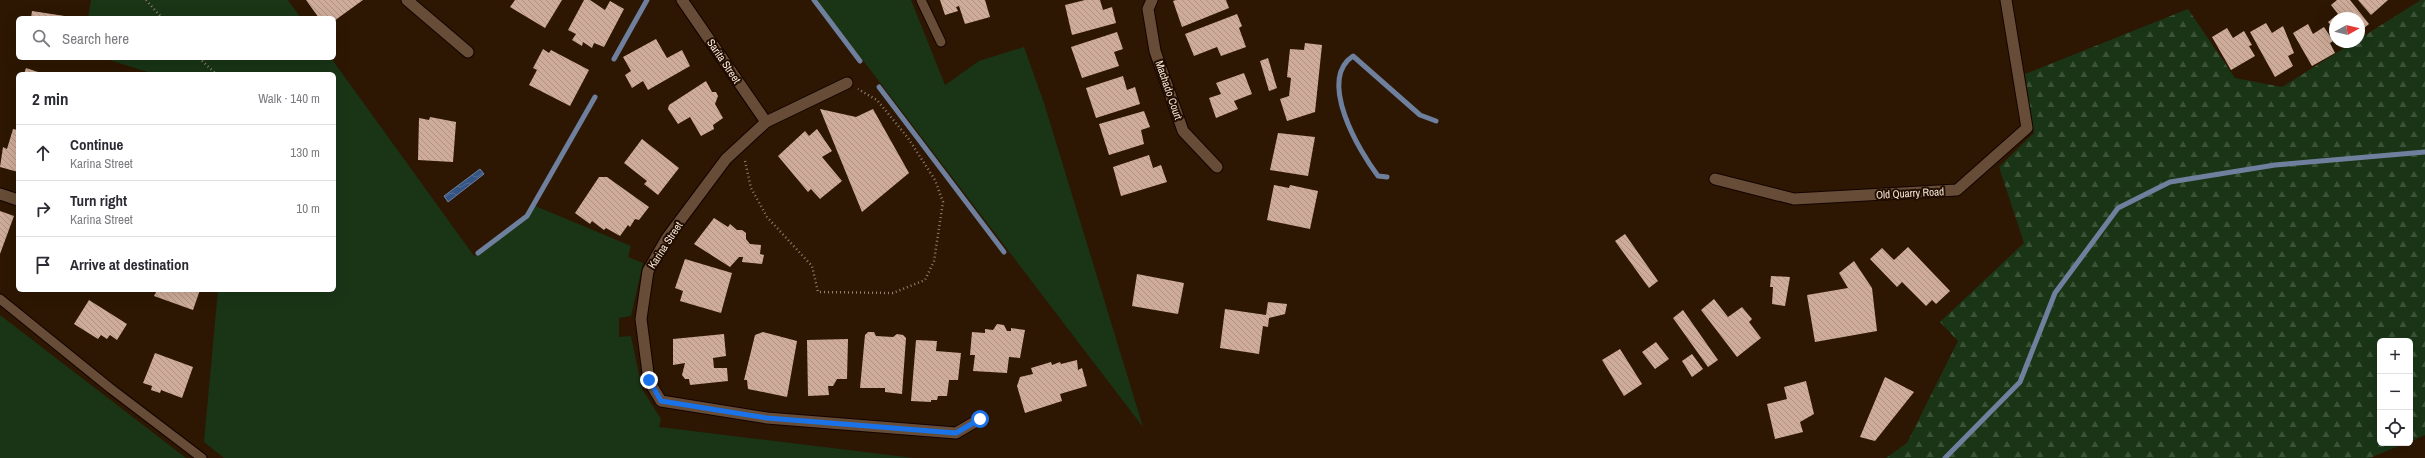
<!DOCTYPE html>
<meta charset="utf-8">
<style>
body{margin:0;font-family:"Archivo Narrow",sans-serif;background:#f7f7f7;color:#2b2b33}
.controls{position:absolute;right:12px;bottom:12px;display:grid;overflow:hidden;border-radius:6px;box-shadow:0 4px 16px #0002}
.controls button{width:36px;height:36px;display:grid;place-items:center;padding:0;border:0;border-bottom:1px solid #e1e1e2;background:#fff;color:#2b2b33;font:20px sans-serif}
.compass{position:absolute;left:2329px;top:12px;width:36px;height:36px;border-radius:50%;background:#fff;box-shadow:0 4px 16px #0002;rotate:82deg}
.stop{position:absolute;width:12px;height:12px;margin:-9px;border:3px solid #1a73e8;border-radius:50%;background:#fff}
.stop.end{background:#1a73e8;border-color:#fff;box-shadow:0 1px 4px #0008}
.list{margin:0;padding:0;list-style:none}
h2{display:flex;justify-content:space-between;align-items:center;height:52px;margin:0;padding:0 16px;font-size:17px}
h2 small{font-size:13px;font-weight:400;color:#7c7c81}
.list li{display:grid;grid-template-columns:26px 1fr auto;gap:12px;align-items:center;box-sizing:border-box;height:56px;padding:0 16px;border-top:1px solid #e1e1e2}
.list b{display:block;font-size:15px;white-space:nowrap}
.list p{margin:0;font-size:13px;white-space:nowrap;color:#7c7c81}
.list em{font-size:13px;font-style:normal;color:#7c7c81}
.icon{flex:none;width:22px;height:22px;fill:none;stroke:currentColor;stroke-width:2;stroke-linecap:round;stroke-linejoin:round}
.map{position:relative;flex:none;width:2425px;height:458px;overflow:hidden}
.search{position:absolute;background:#fff;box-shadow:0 4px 16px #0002;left:16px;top:16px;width:320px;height:44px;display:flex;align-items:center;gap:10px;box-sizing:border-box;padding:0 14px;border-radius:6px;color:#7c7c81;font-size:15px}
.panel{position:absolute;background:#fff;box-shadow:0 4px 16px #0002;left:16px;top:72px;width:320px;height:220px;border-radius:6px}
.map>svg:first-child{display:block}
</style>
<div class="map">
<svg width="2425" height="458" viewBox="0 0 2425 458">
<defs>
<pattern id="forest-firs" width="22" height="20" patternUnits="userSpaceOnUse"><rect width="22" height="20" fill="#193516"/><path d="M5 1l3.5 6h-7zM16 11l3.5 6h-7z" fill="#3b5237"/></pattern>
<pattern id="water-waves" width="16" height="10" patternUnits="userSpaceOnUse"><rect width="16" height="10" fill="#345484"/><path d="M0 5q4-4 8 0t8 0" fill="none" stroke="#526d95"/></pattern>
<pattern id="building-back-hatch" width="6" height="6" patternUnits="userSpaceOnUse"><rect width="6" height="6" fill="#cfac99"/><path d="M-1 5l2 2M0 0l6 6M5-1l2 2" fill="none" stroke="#ae9283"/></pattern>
</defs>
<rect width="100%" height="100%" fill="#2d1702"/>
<g fill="#193516">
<polygon points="91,0 288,0 301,18 88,18"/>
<polygon points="817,0 911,0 945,85 979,61 1024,47 1044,103 1143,427"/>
<polygon points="103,58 331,58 474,256 527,216 533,205 631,246 628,257 643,263 631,316 619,318 619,337 631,336 642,389 661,419 659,427 914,458 224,458 204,442 218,290 334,290 334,74 154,74"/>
<polygon points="0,315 186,458 0,458"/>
</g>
<polygon fill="url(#forest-firs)" points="2421,0 2425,0 2425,435 2410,442 2410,341 2380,341 2380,443 2406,443 2370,458 1886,458 1907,443 1958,341 1940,322 2024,243 1999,167 2034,133 2025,74 2188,9 2235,78 2282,87 2354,42 2359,42 2359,39"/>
<polygon fill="url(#water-waves)" stroke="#6e809e" points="480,169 484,174 448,202 444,196"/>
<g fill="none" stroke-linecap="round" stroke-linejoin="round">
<g stroke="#6e809e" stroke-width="5">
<polyline points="814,0 860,61"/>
<polyline points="614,59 647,0"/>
<polyline points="879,87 1004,252"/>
<path d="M1387,177L1378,176C1359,151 1317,80 1353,56L1420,115L1436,121"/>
<polyline points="478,253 527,216 595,97"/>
<polyline points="1945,458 2020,382 2055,293 2118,208 2170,182 2275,165 2425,152"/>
</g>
</g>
<g fill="url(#building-back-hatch)">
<polygon points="306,0 363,0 334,21 334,18 319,18"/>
<polygon points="515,0 562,0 545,28 510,7"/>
<polygon points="584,0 590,0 605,10 610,1 624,9 604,47 594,43 592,48 583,42 582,46 572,40 576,34 568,30"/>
<polygon points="940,0 985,0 990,17 965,24 959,6 956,7 958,11 945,15"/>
<polygon points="1085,0 1100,0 1103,10 1112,7 1116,23 1072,35 1065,5"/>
<polygon points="1176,0 1226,0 1229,8 1182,27 1173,1"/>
<polygon points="2337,0 2350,0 2369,24 2359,32 2359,18 2335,18 2335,30 2328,22 2338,14 2331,5"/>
<polygon points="2358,0 2388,0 2371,15"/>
<polygon points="32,11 71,17 71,18 31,18"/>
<polygon points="1237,14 1242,26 1239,28 1246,47 1221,56 1217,47 1194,56 1185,34"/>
<polygon points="2266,23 2272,33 2283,26 2294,53 2288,56 2293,66 2275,77 2250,32"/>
<polygon points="2308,24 2313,34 2324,27 2333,41 2330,43 2335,53 2312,66 2293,33"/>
<polygon points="2227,28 2233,38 2244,31 2252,45 2249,46 2255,56 2231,70 2212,37"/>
<polygon points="1117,32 1123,49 1114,52 1119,66 1082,78 1071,47"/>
<polygon points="656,39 667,58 682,50 690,66 648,90 643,81 632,88 625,75 631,71 623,57"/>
<polygon points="1305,43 1322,45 1315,112 1287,121 1280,99 1289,96 1291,78 1287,77 1290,49 1304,50"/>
<polygon points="543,49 549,53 551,50 589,70 570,106 529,85 537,70 533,68"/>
<polygon points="1268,58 1277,88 1269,91 1260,61"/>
<polygon points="26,68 44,74 24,74"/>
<polygon points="1244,73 1252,94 1234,101 1238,109 1216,118 1209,98 1221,94 1216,83"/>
<polygon points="1123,76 1127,90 1135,87 1140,104 1096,118 1086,88"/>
<polygon points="706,81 712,92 716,92 718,96 715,104 723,118 713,125 714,129 701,136 690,117 678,124 668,109 669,105"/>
<polygon points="820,109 856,117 873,109 909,173 862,212"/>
<polygon points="1144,111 1150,127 1141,130 1144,144 1109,155 1099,124"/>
<polygon points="430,117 456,122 453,162 418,160 419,118 429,120"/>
<polygon points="13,129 18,130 18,172 0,167 3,147 7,149"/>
<polygon points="817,129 832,151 822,157 842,181 820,199 811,189 808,192 778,156 805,131 809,136"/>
<polygon points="1278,133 1315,137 1308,176 1270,170"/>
<polygon points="642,139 679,168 658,195 644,184 647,181 624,163"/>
<polygon points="1149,155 1153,168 1161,165 1167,182 1121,196 1113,167"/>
<polygon points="599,177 607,177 649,207 639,220 635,219 630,227 628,225 620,236 606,228 604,230 592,221 590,224 575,213"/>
<polygon points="1274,185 1289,188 1290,185 1318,191 1310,229 1267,220"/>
<polygon points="0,211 14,216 0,254"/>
<polygon points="714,218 728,227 730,224 737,230 742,230 746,233 746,239 750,244 761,245 760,254 764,255 762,264 742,262 743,257 739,257 730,267 694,244"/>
<polygon points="1625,234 1658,281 1649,288 1615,241"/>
<polygon points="1908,247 1950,291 1936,304 1932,300 1926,306 1902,282 1897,287 1870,259 1882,248 1894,260"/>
<polygon points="685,259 732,273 721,313 680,301 683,291 675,288"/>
<polygon points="1854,261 1872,288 1877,331 1815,342 1807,295 1848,288 1839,273"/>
<polygon points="1137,274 1184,283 1178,314 1132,306"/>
<polygon points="1771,276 1790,277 1785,306 1772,304 1773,287 1770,287"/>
<polygon points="157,290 200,290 193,310 154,296"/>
<polygon points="1714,299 1728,317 1742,307 1752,319 1749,322 1761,338 1737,357 1701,310"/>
<polygon points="89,300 127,324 117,340 110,335 107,339 101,335 98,339 74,324"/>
<polygon points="1268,302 1287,304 1285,314 1269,318 1268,327 1263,326 1259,354 1220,348 1225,309 1266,315"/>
<polygon points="1683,310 1718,360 1708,367 1673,318"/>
<polygon points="997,324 1004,325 1007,331 1011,331 1011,328 1025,330 1020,358 1009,357 1007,373 973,371 975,355 970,355 972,332 985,333 985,329 993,330"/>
<polygon points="763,332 797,341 787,397 748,389 747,380 744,380 755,335"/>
<polygon points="868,332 874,332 876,336 893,337 897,334 903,335 906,338 902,394 885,392 885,388 860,388 865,335"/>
<polygon points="724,334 726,356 713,358 714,368 727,368 728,381 690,385 689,379 685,379 682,375 685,363 673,365 673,339"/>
<polygon points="848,339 847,379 837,379 833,386 828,386 829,395 808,396 807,340"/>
<polygon points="916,340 937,341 936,351 961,353 958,380 949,380 947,396 938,396 937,400 931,400 931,402 911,401"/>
<polygon points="1656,342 1669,359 1655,369 1642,352"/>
<polygon points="1620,349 1642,384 1624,396 1602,360"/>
<polygon points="155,353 193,367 182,398 161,390 160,393 151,390 152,386 143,383"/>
<polygon points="1692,354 1703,369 1692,377 1682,361"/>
<polygon points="1077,360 1078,370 1082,368 1087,386 1060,394 1062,401 1025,413 1017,386 1020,377 1033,374 1031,368 1051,362 1052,365 1060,362 1061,364"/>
<polygon points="1885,377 1914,392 1875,441 1860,437"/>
<polygon points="1806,381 1814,414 1800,422 1803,432 1775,439 1767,404 1787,399 1784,387"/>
</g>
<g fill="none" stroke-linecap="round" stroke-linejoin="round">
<defs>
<g id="service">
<polyline points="921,0 941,42"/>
<polyline points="0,299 110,388 202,458"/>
</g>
<g id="minor">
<polyline points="407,0 468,52"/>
<polyline points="682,0 766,122"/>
<polyline points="1152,0 1148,9 1155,51 1183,131 1217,167"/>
<polyline points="847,83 766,122 726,159 667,238 648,271 641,319 649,381 661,401 767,418 956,433 980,419"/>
<polyline points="1715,179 1794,199 1957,190 2027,128 2006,0"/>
<polyline points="0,194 18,200"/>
</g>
</defs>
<use href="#service" stroke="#140300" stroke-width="11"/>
<use href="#minor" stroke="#140300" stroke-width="13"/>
<g stroke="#927f6e" stroke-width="2.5" stroke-dasharray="1 3" stroke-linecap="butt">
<polyline points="146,0 162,18"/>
<polyline points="199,58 216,74"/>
<polyline points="745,161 751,188 767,217 812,266 818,292 893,293 925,280 934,261 943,202 935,180 908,138 877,100 858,89"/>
</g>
<use href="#service" stroke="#674d37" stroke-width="9"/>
<use href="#minor" stroke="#674d37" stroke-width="11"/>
</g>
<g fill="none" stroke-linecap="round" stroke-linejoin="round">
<polyline stroke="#1a73e8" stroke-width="5" points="649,380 661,401 767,418 956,433 980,419"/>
</g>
<g text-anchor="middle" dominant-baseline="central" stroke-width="4" stroke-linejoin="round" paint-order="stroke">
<g font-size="11" fill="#f7e7da" stroke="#220e00">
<text transform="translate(724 61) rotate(56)">Sarita Street</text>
<text transform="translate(1169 90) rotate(71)">Machado Court</text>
<text transform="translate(1910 193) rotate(-3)">Old Quarry Road</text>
<text transform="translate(665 245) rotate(-57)">Karina Street</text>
</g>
</g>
</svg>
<div class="controls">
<button>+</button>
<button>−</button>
<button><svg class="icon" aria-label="locate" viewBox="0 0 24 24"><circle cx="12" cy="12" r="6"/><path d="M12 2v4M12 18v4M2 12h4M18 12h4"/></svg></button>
</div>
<svg class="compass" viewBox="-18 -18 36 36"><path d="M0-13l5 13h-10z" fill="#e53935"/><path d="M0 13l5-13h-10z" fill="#7c7c81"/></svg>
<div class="stop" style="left:980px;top:419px"></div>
<div class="stop end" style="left:649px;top:380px"></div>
<div class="search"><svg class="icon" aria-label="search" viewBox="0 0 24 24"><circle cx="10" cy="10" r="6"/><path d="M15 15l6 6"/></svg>Search here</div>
<section class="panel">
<h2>2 min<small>Walk · 140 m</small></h2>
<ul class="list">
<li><svg class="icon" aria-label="ahead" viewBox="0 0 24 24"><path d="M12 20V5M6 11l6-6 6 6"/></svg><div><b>Continue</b><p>Karina Street</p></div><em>130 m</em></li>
<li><svg class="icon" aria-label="right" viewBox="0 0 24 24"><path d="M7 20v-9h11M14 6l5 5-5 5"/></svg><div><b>Turn right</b><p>Karina Street</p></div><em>10 m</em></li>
<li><svg class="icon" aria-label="arrive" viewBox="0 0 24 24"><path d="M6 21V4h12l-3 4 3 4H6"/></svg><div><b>Arrive at destination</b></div></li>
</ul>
</section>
</div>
